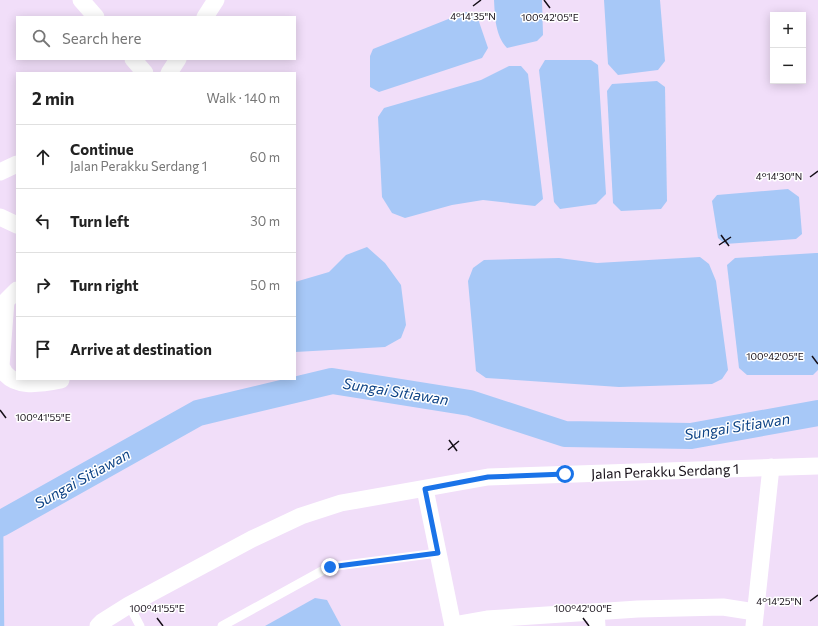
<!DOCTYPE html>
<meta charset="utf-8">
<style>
body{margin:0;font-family:Commissioner,sans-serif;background:#f2f2f2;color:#222}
.controls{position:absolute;right:12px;top:12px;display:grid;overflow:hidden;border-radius:0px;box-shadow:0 2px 10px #0003}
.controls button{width:36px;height:36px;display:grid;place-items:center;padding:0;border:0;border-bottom:1px solid #e0e0e0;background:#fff;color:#222;font:20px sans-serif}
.stop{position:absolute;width:12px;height:12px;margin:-9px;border:3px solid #1a73e8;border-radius:50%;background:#fff}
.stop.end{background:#1a73e8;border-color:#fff;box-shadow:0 1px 4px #0008}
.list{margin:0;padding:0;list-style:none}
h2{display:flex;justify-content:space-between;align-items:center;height:52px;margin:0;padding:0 16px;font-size:17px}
h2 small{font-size:13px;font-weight:400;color:#767676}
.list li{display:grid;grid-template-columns:26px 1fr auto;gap:12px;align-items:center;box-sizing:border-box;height:64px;padding:0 16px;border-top:1px solid #e0e0e0}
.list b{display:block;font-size:15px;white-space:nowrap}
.list p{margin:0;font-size:13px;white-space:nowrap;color:#767676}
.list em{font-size:13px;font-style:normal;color:#767676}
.icon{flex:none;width:22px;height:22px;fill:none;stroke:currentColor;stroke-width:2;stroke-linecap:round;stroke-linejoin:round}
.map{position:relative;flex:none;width:818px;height:626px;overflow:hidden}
.search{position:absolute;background:#fff;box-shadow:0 2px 10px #0003;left:16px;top:16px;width:280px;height:44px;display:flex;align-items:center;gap:10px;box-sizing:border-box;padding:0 14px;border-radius:0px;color:#767676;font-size:15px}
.panel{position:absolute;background:#fff;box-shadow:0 2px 10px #0003;left:16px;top:72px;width:280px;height:308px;border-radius:0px}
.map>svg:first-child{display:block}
</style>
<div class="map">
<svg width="818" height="626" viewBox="0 0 818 626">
<rect width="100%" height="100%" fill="#f1def9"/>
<g fill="#a7c8f7">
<path d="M494,0H542L543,35L537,41L507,48C495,35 495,17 494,0Z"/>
<polygon points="604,0 660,0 665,61 658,70 618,75 608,64"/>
<polygon points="466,12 477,16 488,48 482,58 379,92 370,87 370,56 373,49"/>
<polygon points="545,60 591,60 598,65 606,194 596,204 560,209 554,202 539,70"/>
<polygon points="509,66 521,66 528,74 543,199 535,206 483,200 452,205 405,218 392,213 382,197 378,117 384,108 481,80"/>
<polygon points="657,81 665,87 667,201 661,209 621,211 613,203 607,91 612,84"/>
<polygon points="788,189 799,197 802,234 796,239 725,244 718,238 712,201 717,195"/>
<polygon points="367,247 385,263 401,285 406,325 401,338 385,347 295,352 295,282 329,272 346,255"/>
<polygon points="816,253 818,253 818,370 813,375 747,375 739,368 727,265 735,258"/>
<polygon points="700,257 709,264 716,281 728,370 722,379 712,384 619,387 486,378 476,371 468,281 473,268 484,260 559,258 597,263"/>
<polygon points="315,598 327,600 341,626 265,626"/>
</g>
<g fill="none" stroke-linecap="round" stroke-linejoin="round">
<polyline stroke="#a7c8f7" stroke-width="4.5" points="1,524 2,626"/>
<polyline stroke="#a7c8f7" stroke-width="26" points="0,524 198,413 332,381 470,403 565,434 691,436 818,413"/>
<g stroke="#fff" stroke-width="9">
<polyline points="129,605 140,626"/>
<polyline points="222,626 329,567 438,553"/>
</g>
<g stroke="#fff" stroke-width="17">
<polyline points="81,0 96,17"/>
<polyline points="205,17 216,0"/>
<polyline points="133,59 145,73"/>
<polyline points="169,73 178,59"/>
<polyline points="0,172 17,164"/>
<polyline points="0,217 17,225"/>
<path d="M17,290L6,301L1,366C10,390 41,384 61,380"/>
<polyline points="425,489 453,626"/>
<polyline points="596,612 597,626"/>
<polyline points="453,625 487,619 638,609 723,607 755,612"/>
<polyline points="98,626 102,622 129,605 252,539 301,516 341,503 488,477 818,466"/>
<polyline points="754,626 771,467"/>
</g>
</g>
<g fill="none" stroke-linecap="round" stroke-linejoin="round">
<polyline stroke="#1a73e8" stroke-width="5" points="330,567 438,553 425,489 488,477 565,474"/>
</g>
<path fill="none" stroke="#150e17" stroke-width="1.5" d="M544,0L550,8M473,6L481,0M810,177L818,171M721,235L729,246M719,245L731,237M812,356L818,364M0,410L6,418M449,440L457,451M448,450L459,441M810,601L818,595M157,618L163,626M583,618L589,626"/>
<g text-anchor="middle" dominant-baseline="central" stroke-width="3" stroke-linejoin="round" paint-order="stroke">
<g font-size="14" fill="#150e17" stroke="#fff">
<text transform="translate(665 471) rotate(-2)">Jalan Perakku Serdang 1</text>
</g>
<g font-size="15" font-style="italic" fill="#0e4486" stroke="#fff">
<text transform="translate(396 391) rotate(9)">Sungai Sitiawan</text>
<text transform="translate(737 426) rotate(-9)">Sungai Sitiawan</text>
<text transform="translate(82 478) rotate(-29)">Sungai Sitiawan</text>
</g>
</g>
<g font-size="10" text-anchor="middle" fill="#150e17" stroke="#fff" stroke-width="3" stroke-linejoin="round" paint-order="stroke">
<text x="473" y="20">4°14'35"N</text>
<text x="550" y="21">100°42'05"E</text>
<text x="779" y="180">4°14'30"N</text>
<text x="775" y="360">100°42'05"E</text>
<text x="43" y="421">100°41'55"E</text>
<text x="779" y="605">4°14'25"N</text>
<text x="157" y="612">100°41'55"E</text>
<text x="583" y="612">100°42'00"E</text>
</g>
</svg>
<div class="controls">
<button>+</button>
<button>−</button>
</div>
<div class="stop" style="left:565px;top:474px"></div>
<div class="stop end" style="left:330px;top:567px"></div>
<div class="search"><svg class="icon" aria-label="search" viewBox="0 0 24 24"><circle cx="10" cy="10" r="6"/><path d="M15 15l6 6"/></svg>Search here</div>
<section class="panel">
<h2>2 min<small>Walk · 140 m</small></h2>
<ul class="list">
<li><svg class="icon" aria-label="ahead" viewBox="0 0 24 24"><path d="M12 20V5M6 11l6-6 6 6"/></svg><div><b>Continue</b><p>Jalan Perakku Serdang 1</p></div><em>60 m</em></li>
<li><svg class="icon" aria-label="left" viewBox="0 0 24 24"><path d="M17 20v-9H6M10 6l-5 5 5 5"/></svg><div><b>Turn left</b></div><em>30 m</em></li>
<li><svg class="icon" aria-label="right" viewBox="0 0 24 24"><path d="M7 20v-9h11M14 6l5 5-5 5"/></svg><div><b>Turn right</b></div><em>50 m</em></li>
<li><svg class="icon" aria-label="arrive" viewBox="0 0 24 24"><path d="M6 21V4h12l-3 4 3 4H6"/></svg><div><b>Arrive at destination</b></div></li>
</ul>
</section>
</div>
